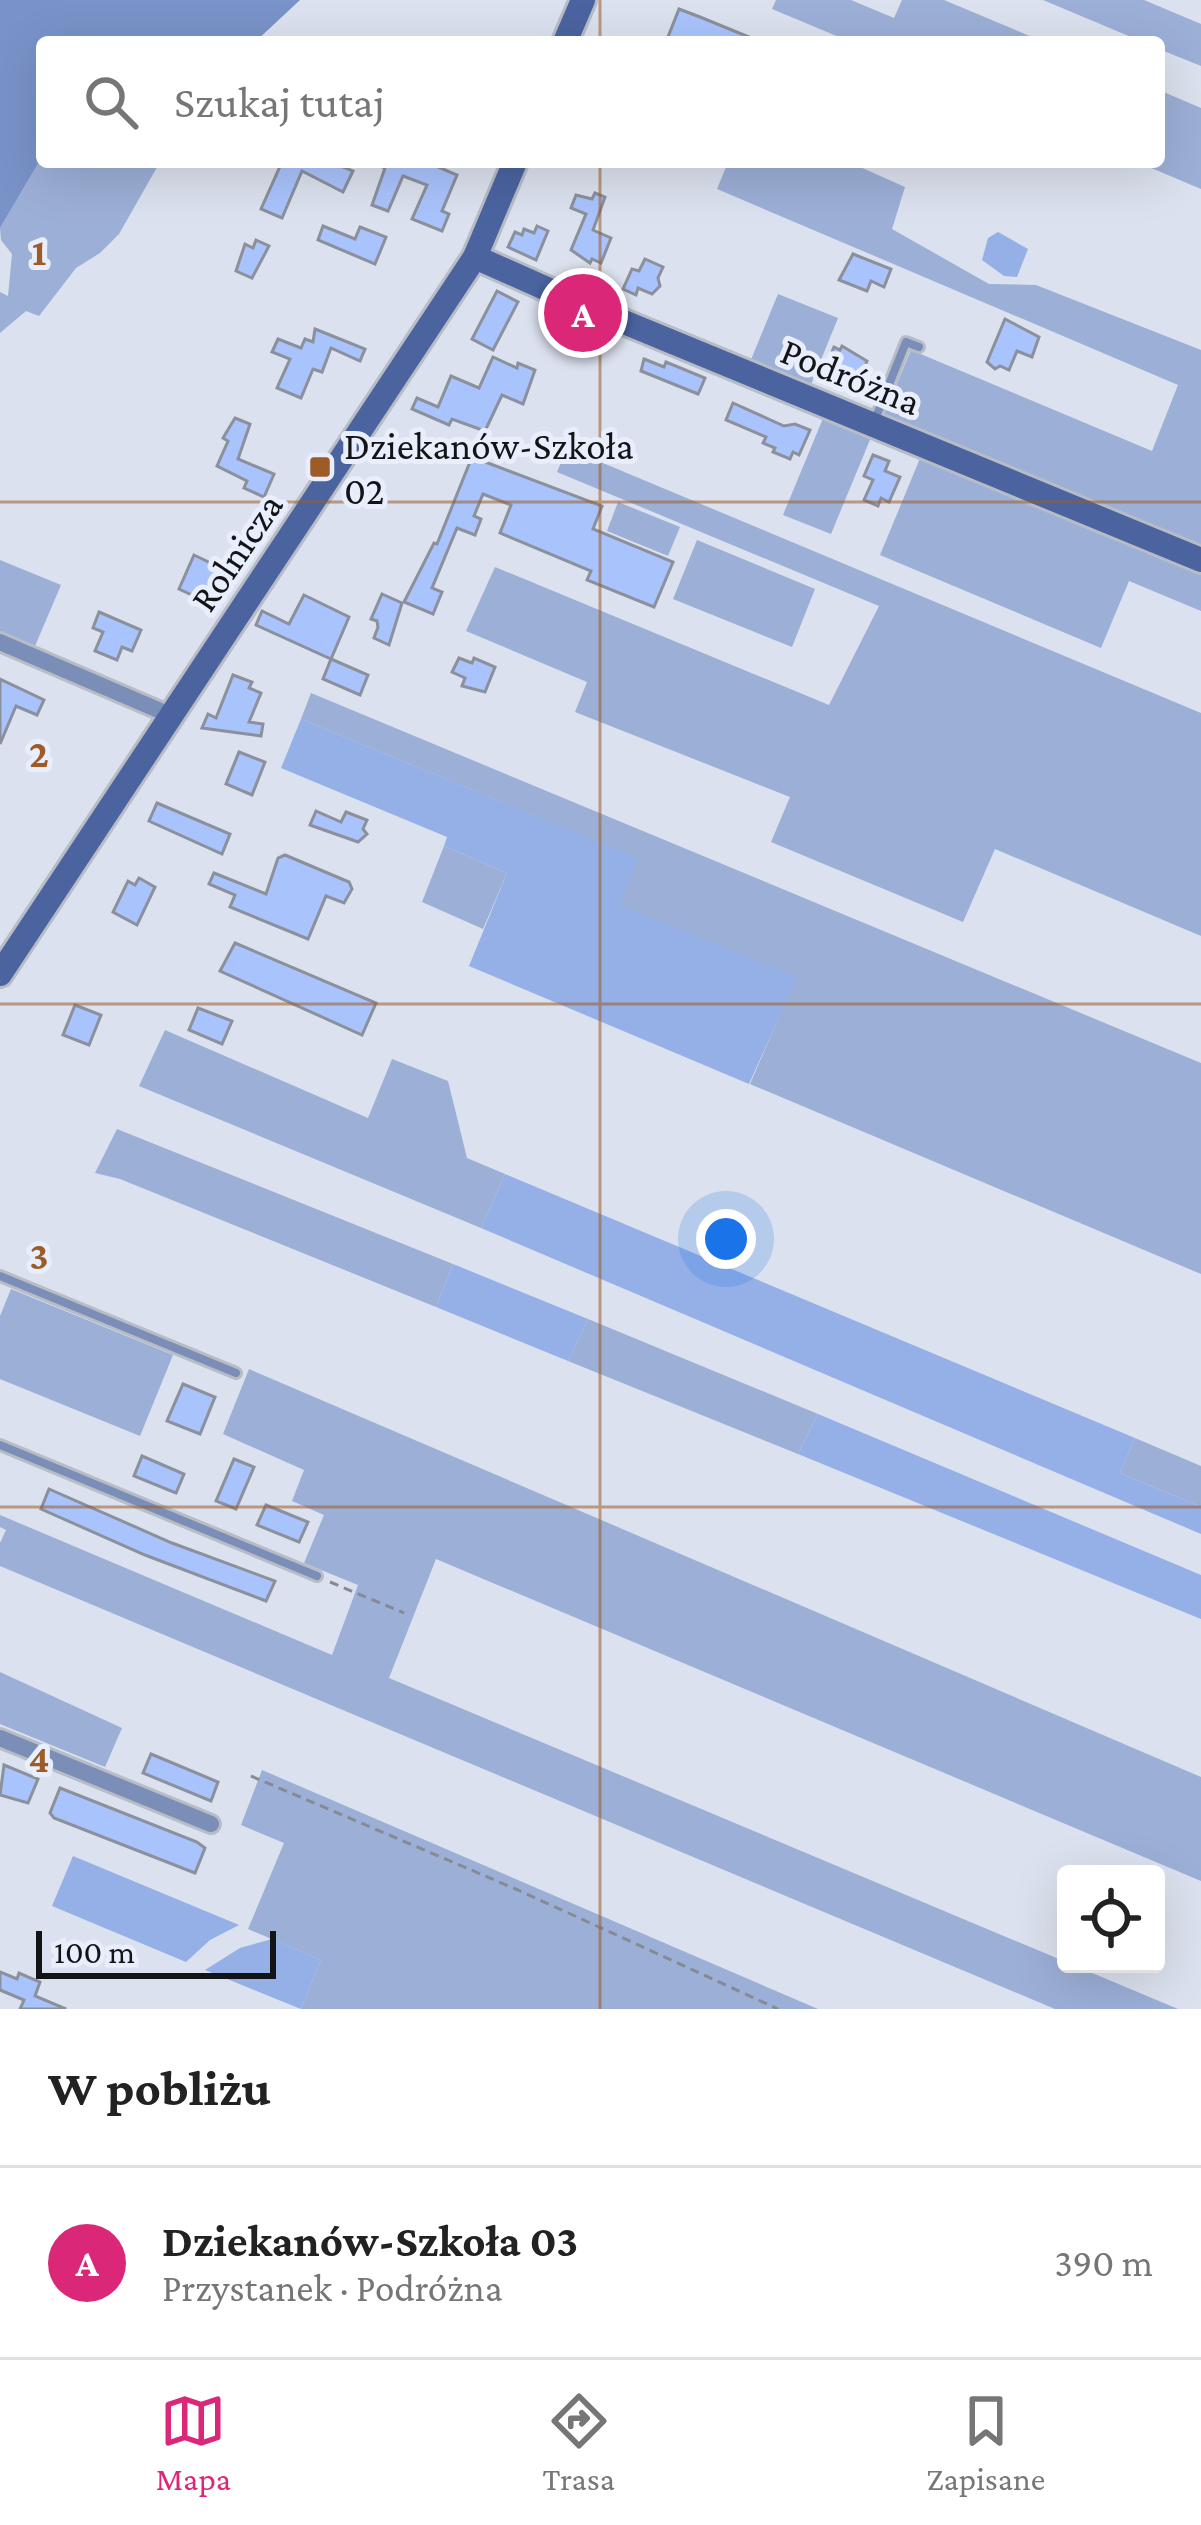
<!DOCTYPE html>
<html lang="pl">
<meta charset="utf-8">
<style>
body{margin:0;font-family:"Crimson Pro",serif;background:#f2f2f2;color:#222}
.controls{position:absolute;right:36px;bottom:36px;display:grid;overflow:hidden;border-radius:12px;box-shadow:0 12px 48px #0002}
.controls button{width:108px;height:108px;display:grid;place-items:center;padding:0;border:0;border-bottom:3px solid #e0e0e0;background:#fff;color:#222;font:60px sans-serif}
.scale{position:absolute;left:36px;bottom:30px;width:240px;box-sizing:border-box;padding-left:12px;border:6px solid #121418;border-top:0;font-size:33px;line-height:42px;white-space:nowrap;color:#121418;-webkit-text-stroke:9px #e8eefb;paint-order:stroke}
.you{position:absolute;left:726px;top:1239px;width:42px;height:42px;margin:-30px;border:9px solid #fff;border-radius:50%;background:#1a73e8;box-shadow:0 0 0 18px #1a73e833}
.badge{display:grid;place-items:center;width:78px;height:78px;border-radius:50%;background:#db2777;color:#fff;font-size:39px;font-weight:700}
.pin{position:absolute;translate:-50% -50%;border:6px solid #fff;box-shadow:0 3px 12px #0006}
.list{margin:0;padding:0;list-style:none}
h2{display:flex;justify-content:space-between;align-items:center;height:156px;margin:0;padding:0 48px;font-size:51px}
h2 small{font-size:39px;font-weight:400;color:#767676}
.list li{display:grid;grid-template-columns:78px 1fr auto;gap:36px;align-items:center;box-sizing:border-box;height:192px;padding:0 48px;border-top:3px solid #e0e0e0}
.list b{display:block;font-size:45px;white-space:nowrap}
.list p{margin:0;font-size:39px;white-space:nowrap;color:#767676}
.list em{font-size:39px;font-style:normal;color:#767676}
.icon{flex:none;width:66px;height:66px;fill:none;stroke:currentColor;stroke-width:2;stroke-linecap:round;stroke-linejoin:round}
.map{position:relative;flex:none;width:1201px;height:2009px;overflow:hidden}
.search{position:absolute;background:#fff;box-shadow:0 12px 48px #0002;left:36px;right:36px;top:36px;height:132px;display:flex;align-items:center;gap:30px;box-sizing:border-box;padding:0 42px;border-radius:12px;color:#767676;font-size:45px}
.sheet{height:348px;background:#fff}
nav{display:flex;justify-content:space-around;align-items:center;box-sizing:border-box;height:168px;border-top:3px solid #e0e0e0;background:#fff;font-size:33px;color:#767676}
nav a{display:grid;justify-items:center;gap:6px}
nav .on{color:#db2777}
.map>svg:first-child{display:block}
</style>
<div class="map">
<svg width="1201" height="2009" viewBox="0 0 1201 2009">
<rect width="100%" height="100%" fill="#dbe1ee"/>
<g fill="#9cafd7">
<polygon points="776,0 851,0 894,18 902,0 944,0 1044,42 851,42 772,9"/>
<polygon points="1043,0 1144,0 1201,24 1201,66 1159,49 1159,42 1143,42"/>
<polygon points="1159,90 1201,108 1201,189 1137,162 1159,162"/>
<polygon points="42,157 42,162 160,162 119,234 100,253 76,268 39,316 26,311 0,333 0,292 8,296 12,254 1,240 0,228"/>
<polygon points="728,162 849,162 905,187 892,229 989,284 1036,285 1201,350 1201,550 883,417 911,350 1152,451 1178,385 717,189"/>
<polygon points="778,294 838,318 810,387 750,362"/>
<polygon points="824,416 872,435 831,534 783,515"/>
<polygon points="567,448 1201,713 1201,936 995,849 963,922 771,842 790,797 575,712 587,682 466,631 495,567 829,705 879,606 557,472"/>
<polygon points="921,456 1201,572 1201,611 1129,581 1101,648 880,555"/>
<polygon points="618,502 680,527 668,556 607,531"/>
<polygon points="697,540 815,589 792,647 673,599"/>
<polygon points="0,560 61,585 35,646 0,631"/>
<polygon points="311,693 1201,1063 1201,1274 750,1084 796,977 619,905 637,858 301,719"/>
<polygon points="444,846 507,873 483,929 422,902"/>
<polygon points="165,1030 368,1118 392,1059 448,1081 467,1158 505,1174 481,1228 139,1086"/>
<polygon points="117,1129 453,1264 436,1307 120,1179 95,1173"/>
<polygon points="11,1289 173,1355 140,1436 0,1379 0,1316"/>
<polygon points="588,1319 818,1414 798,1454 568,1361"/>
<polygon points="249,1369 1201,1777 1201,1881 436,1559 389,1678 1178,2009 1055,2009 0,1566 0,1543 6,1530 0,1527 0,1515 332,1655 358,1585 304,1563 324,1515 292,1501 304,1470 223,1434"/>
<polygon points="1135,1438 1201,1466 1201,1507 1120,1473"/>
<polygon points="0,1672 122,1728 105,1767 0,1724"/>
<polygon points="262,1770 818,2009 301,2009 321,1960 248,1929 284,1843 241,1825"/>
</g>
<g fill="#95afe7">
<polygon points="998,232 1028,249 1017,277 1004,276 982,260 988,238"/>
<polygon points="301,719 638,858 620,905 797,977 749,1084 469,966 507,873 444,846 447,837 281,768"/>
<polygon points="505,1174 1135,1438 1120,1473 1201,1507 1201,1534 481,1228"/>
<polygon points="453,1264 588,1319 568,1361 436,1307"/>
<polygon points="818,1414 1201,1575 1201,1619 798,1454"/>
<polygon points="73,1856 239,1925 210,1940 186,1962 52,1906"/>
<polygon points="272,1939 321,1960 301,2009 205,1970 240,1948"/>
</g>
<polygon fill="#7992c8" points="0,0 300,0 255,42 42,42 42,157 0,228"/>
<g fill="#a9c3fc" stroke="#8b909c" stroke-width="3">
<polygon points="679,9 700,17 761,42 666,42"/>
<polygon points="282,162 331,162 353,171 343,192 302,171 282,218 261,209"/>
<polygon points="371,162 427,162 457,175 442,211 449,214 442,231 412,219 427,185 403,176 388,211 372,205 385,168"/>
<polygon points="595,193 605,197 593,230 611,238 601,263 592,259 590,263 571,250 586,214 571,208 576,195 592,199"/>
<polygon points="323,226 355,239 360,227 386,237 375,264 318,240"/>
<polygon points="537,226 548,231 536,260 508,247 515,232 522,235 524,229 534,233"/>
<polygon points="256,240 269,246 252,278 236,271 245,244 253,248"/>
<polygon points="853,254 891,269 884,287 871,281 867,291 839,280"/>
<polygon points="645,259 663,267 658,278 660,286 652,294 638,288 636,295 623,289 632,269 639,271"/>
<polygon points="497,291 518,302 493,350 472,339"/>
<polygon points="1005,319 1039,337 1032,357 1017,351 1009,370 1000,366 995,369 987,362"/>
<polygon points="315,329 365,349 360,361 331,348 322,372 313,369 301,398 277,388 290,359 272,352 278,339 301,348 305,339 313,342"/>
<polygon points="842,346 867,361 859,380 841,372 838,379 823,373 834,347 840,350"/>
<polygon points="493,357 517,368 518,363 535,370 523,404 502,395 485,431 452,419 449,425 412,409 417,398 438,407 451,376 479,388"/>
<polygon points="644,359 664,367 666,362 705,378 700,390 698,394 641,371"/>
<polygon points="733,403 784,426 795,424 810,430 799,455 793,452 790,459 773,452 775,448 763,443 766,437 726,420"/>
<polygon points="235,418 250,424 238,459 274,474 264,497 244,488 247,481 217,466 228,441 223,438"/>
<polygon points="873,455 889,461 885,471 900,477 889,502 881,498 878,506 864,500 873,480 864,476"/>
<polygon points="472,457 602,506 593,529 673,562 654,607 587,580 591,571 500,533 511,505 483,494 474,516 481,519 475,535 457,528 432,588 442,592 433,614 404,602 434,543 437,544"/>
<polygon points="194,555 221,568 205,601 179,589"/>
<polygon points="382,594 402,603 389,645 374,638 378,627 377,621 371,619"/>
<polygon points="304,595 349,617 331,659 256,625 262,611 289,624"/>
<polygon points="99,612 141,630 132,651 122,647 117,660 95,651 103,632 93,628"/>
<polygon points="459,658 472,663 474,658 495,667 485,692 462,686 465,678 452,672"/>
<polygon points="331,659 368,675 360,695 323,679"/>
<polygon points="233,675 252,682 249,688 261,693 249,722 263,724 261,736 202,728 208,714 216,718"/>
<polygon points="0,679 44,700 37,715 16,706 0,744"/>
<polygon points="239,752 265,762 252,795 226,784"/>
<polygon points="157,803 230,834 222,854 149,821"/>
<polygon points="316,811 341,822 346,812 367,820 363,829 367,834 358,842 310,825"/>
<polygon points="285,855 349,882 352,889 344,903 326,896 308,939 230,907 235,895 209,884 214,873 266,894 278,858"/>
<polygon points="139,878 155,887 137,925 113,912 128,881 135,885"/>
<polygon points="235,943 376,1003 362,1035 220,971"/>
<polygon points="75,1005 101,1015 89,1045 63,1035"/>
<polygon points="198,1008 232,1021 222,1044 189,1030"/>
<polygon points="183,1384 215,1397 200,1434 167,1421"/>
<polygon points="142,1456 184,1474 176,1493 134,1476"/>
<polygon points="234,1459 254,1467 236,1509 216,1501"/>
<polygon points="49,1489 172,1543 275,1581 266,1601 145,1555 41,1509"/>
<polygon points="266,1505 308,1522 299,1542 257,1525"/>
<polygon points="151,1754 218,1782 211,1801 143,1773"/>
<polygon points="4,1765 38,1779 28,1803 0,1795"/>
<polygon points="60,1788 197,1842 205,1848 195,1873 54,1818 50,1813"/>
<polygon points="0,1972 17,1979 19,1973 40,1982 35,1996 66,2009 20,2009 24,2000 0,1990"/>
</g>
<g fill="none" stroke-linecap="round" stroke-linejoin="round">
<defs>
<g id="lane">
<polyline points="874,422 906,342 919,347"/>
<polyline points="0,1276 236,1373"/>
<polyline points="0,1445 317,1576"/>
</g>
<g id="street">
<polyline points="0,642 170,715"/>
<polyline points="0,1738 211,1824"/>
</g>
<g id="secondary">
<polyline points="565,42 583,0"/>
<polyline points="475,257 585,306 1201,560"/>
<polyline points="0,974 475,257 515,162"/>
</g>
</defs>
<use href="#lane" stroke="#b7bcc7" stroke-width="14"/>
<use href="#street" stroke="#b7bcc7" stroke-width="22"/>
<use href="#secondary" stroke="#b7bcc7" stroke-width="30"/>
<g stroke="#858a93" stroke-width="3" stroke-dasharray="9 6" stroke-linecap="butt">
<polyline points="330,1582 404,1613"/>
<polyline points="251,1776 518,1890 778,2009"/>
</g>
<use href="#lane" stroke="#7b8eb7" stroke-width="8"/>
<use href="#street" stroke="#7b8eb7" stroke-width="16"/>
<use href="#secondary" stroke="#4b64a0" stroke-width="24"/>
</g>
<path fill="none" stroke="#9c5b27" stroke-width="3" stroke-opacity="0.55" d="M600,0V42M600,162V2009M0,502H1201M0,1004H1201M0,1507H1201"/>
<rect fill="#9c5b27" stroke="#e8eefb" stroke-width="4.5" x="308" y="455" width="24" height="24" rx="6"/>
<g text-anchor="middle" dominant-baseline="central" stroke-width="10" stroke-linejoin="round" paint-order="stroke">
<g font-size="39" fill="#121418" stroke="#e8eefb">
<text transform="translate(851 376) rotate(22)">Podróżna</text>
<text transform="translate(236 552) rotate(-56)">Rolnicza</text>
</g>
<g font-size="39" fill="#121418" stroke="#e8eefb" text-anchor="start">
<text x="344" y="445">Dziekanów-Szkoła<tspan x="344" dy="45">02</tspan></text>
</g>
</g>
<g font-size="39" text-anchor="middle" font-weight="bold" fill="#9c5b27" stroke="#e8eefb" stroke-width="10" stroke-linejoin="round" paint-order="stroke">
<text x="39" y="265">1</text>
<text x="39" y="767">2</text>
<text x="39" y="1269">3</text>
<text x="39" y="1772">4</text>
</g>
</svg>
<div class="controls">
<button><svg class="icon" aria-label="locate" viewBox="0 0 24 24"><circle cx="12" cy="12" r="6"/><path d="M12 2v4M12 18v4M2 12h4M18 12h4"/></svg></button>
</div>
<div class="scale">100 m</div>
<div class="you"></div>
<div class="pin badge" style="left:583px;top:313px">A</div>
<div class="search"><svg class="icon" aria-label="search" viewBox="0 0 24 24"><circle cx="10" cy="10" r="6"/><path d="M15 15l6 6"/></svg>Szukaj tutaj</div>
</div>
<section class="sheet">
<h2>W pobliżu<small></small></h2>
<ul class="list">
<li><span class="badge">A</span><div><b>Dziekanów-Szkoła 03</b><p>Przystanek · Podróżna</p></div><em>390 m</em></li>
</ul>
</section>
<nav>
<a class="on"><svg class="icon" aria-label="map" viewBox="0 0 24 24"><path d="M3 6l6-2 6 2 6-2v14l-6 2-6-2-6 2zM9 4v14M15 6v14"/></svg>Mapa</a>
<a><svg class="icon" aria-label="directions" viewBox="0 0 24 24"><path d="M12 3l9 9-9 9-9-9zM9 14v-3h6M13 9l2 2-2 2"/></svg>Trasa</a>
<a><svg class="icon" aria-label="saved" viewBox="0 0 24 24"><path d="M7 4h10v16l-5-4-5 4z"/></svg>Zapisane</a>
</nav>
